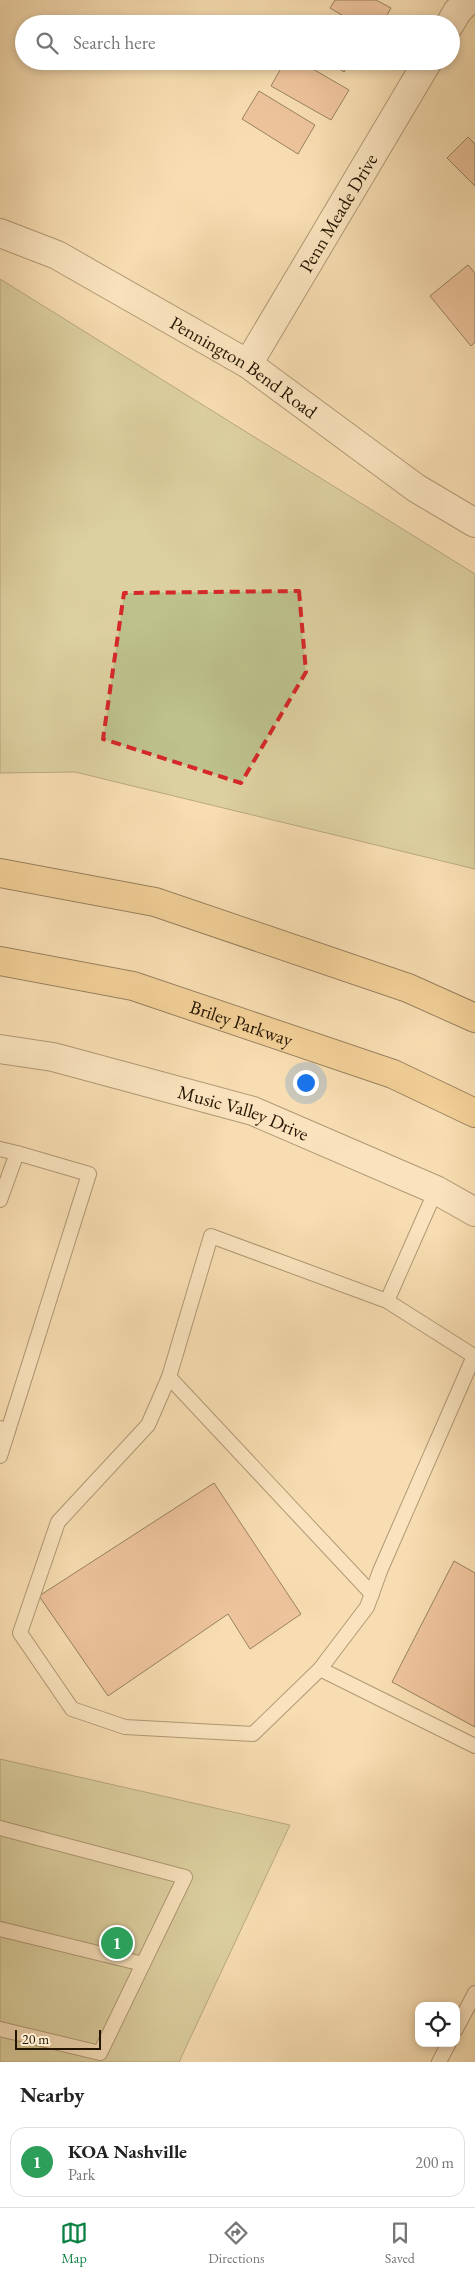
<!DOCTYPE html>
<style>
body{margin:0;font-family:"EB Garamond",serif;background:#f6f6f6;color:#222}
.controls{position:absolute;right:15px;bottom:15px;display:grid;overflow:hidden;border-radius:10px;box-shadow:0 2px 8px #0003}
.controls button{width:45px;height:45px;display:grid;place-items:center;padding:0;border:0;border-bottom:1px solid #e0e0e0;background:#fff;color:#222;font:25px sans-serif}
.scale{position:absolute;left:15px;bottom:12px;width:86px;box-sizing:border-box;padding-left:5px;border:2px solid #241501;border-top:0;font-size:14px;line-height:18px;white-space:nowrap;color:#241501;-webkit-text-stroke:4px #fae9cc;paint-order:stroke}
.you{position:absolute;left:305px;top:1082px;width:18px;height:18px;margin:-12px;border:4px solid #fff;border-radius:50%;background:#1a73e8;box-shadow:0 0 0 8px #1a73e833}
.badge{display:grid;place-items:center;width:32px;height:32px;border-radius:50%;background:#0b8043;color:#fff;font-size:16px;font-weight:700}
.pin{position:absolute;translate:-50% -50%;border:2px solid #fff;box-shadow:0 1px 5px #0006}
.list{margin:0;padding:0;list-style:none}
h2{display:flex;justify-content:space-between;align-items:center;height:65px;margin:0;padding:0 20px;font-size:21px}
h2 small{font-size:16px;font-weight:400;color:#767676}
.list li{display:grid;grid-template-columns:32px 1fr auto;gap:15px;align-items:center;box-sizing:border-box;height:70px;margin:0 10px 10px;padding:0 10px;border:1px solid #e0e0e0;border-radius:15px}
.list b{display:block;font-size:19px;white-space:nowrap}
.list p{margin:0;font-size:16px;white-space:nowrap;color:#767676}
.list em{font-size:16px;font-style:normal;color:#767676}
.icon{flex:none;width:28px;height:28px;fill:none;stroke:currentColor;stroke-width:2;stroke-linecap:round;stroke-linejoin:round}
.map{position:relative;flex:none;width:475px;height:2062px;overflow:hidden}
.search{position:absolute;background:#fff;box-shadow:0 2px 8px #0003;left:15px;right:15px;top:15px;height:55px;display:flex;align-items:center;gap:12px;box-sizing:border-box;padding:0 18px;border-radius:28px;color:#767676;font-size:19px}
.sheet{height:145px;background:#fff}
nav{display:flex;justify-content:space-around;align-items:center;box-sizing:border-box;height:70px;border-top:1px solid #e0e0e0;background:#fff;font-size:14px;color:#767676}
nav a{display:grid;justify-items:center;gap:2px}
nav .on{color:#0b8043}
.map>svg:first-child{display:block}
</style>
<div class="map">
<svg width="475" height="2062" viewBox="0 0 475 2062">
<rect width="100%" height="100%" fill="#f7ddb1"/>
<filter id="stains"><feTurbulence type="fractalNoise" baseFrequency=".004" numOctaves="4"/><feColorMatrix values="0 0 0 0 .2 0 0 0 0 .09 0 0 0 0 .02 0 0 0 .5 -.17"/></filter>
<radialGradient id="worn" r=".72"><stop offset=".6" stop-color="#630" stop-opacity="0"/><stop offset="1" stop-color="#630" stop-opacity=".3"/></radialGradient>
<g fill="#bdc18c" stroke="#706b46">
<polygon points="0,279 475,574 475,869 75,772 0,773"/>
<polygon points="0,1759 290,1825 179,2062 0,2062"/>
</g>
<g fill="#e2a684" stroke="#241501">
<polygon points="335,0 376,0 391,8 382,24 357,24 330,8"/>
<polygon points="314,16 327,24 309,24"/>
<polygon points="285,61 299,61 349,90 331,120 271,86"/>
<polygon points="328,61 351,61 344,72"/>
<polygon points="259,91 315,125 298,154 242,119"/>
<polygon points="468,137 475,144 475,186 447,158"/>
<polygon points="468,265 475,273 475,342 471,346 430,296"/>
<polygon points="214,1483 301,1614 250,1649 228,1614 108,1696 39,1596"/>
<polygon points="454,1561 475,1573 475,1727 392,1682"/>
</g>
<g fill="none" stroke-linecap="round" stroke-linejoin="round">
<defs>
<g id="service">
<polyline points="0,1149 17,1153 0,1200"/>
<polyline points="387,1301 211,1236 169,1377 148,1425 58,1522 20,1633 72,1709 125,1727 253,1734 320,1669 367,1607 380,1571 474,1356 387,1301 436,1190"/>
<polyline points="169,1377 372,1594"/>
<polyline points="0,1428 8,1431 89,1174 17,1153"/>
<polyline points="0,1456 8,1431"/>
<polyline points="320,1669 475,1746"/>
<polyline points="0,1828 185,1877 100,2053 0,2029"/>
<polyline points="0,1929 143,1964"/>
<polyline points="456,2029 475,1993"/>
<polyline points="439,2062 449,2043"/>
</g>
<g id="minor">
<polyline points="450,24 457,12 468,0"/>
<path id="s1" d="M0,233L57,255L248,364L416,488L475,523"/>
<path id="s2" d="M248,364L428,61"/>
<path id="s3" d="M0,1049L53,1057L253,1111L436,1190L475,1212"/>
</g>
<g id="motorway">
<polyline points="0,873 155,902 408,988 475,1018"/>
<path id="s4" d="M0,961L133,986L393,1074L475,1113"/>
</g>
</defs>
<use href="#service" stroke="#59472d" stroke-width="16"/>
<use href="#minor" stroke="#59472d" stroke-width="30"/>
<use href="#motorway" stroke="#241501" stroke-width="30"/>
<use href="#service" stroke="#fae9cc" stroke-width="14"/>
<use href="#minor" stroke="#fae9cc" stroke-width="28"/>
<use href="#motorway" stroke="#ecbe78" stroke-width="28"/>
</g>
<path d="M0 0H475V2062H0ZM299,591L306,672L241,783L103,739L124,593Z" fill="#f7ddb1" fill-opacity=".55" fill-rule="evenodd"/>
<path fill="none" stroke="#d62828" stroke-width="4" stroke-dasharray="10 6" stroke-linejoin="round" d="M299,591L306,672L241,783L103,739L124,593Z"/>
<g text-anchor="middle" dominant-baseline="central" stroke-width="4.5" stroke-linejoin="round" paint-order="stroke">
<g font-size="19" fill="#241501" stroke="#fae9cc">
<text stroke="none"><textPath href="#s2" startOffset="176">Penn Meade Drive</textPath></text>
<text stroke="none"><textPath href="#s1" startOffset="279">Pennington Bend Road</textPath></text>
<text stroke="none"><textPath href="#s4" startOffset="250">Briley Parkway</textPath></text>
<text stroke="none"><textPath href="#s3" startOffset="252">Music Valley Drive</textPath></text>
</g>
</g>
<rect width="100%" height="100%" filter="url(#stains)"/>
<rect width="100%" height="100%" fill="url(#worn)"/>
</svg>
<div class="controls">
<button><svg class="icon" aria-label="locate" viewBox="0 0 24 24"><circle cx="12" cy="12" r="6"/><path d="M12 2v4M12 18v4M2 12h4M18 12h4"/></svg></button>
</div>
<div class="scale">20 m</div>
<div class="you"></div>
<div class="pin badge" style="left:117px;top:1943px;background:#2e9e5b">1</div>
<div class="search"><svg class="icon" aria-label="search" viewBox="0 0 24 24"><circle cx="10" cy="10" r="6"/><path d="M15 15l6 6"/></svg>Search here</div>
</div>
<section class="sheet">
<h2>Nearby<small></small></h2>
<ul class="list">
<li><span class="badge" style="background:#2e9e5b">1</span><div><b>KOA Nashville</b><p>Park</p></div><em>200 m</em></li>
</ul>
</section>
<nav>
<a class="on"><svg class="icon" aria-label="map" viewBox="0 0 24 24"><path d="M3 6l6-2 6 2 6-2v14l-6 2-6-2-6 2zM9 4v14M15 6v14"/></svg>Map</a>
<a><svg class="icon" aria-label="directions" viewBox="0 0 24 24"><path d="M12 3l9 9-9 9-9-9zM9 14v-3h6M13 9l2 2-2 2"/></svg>Directions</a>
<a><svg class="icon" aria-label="saved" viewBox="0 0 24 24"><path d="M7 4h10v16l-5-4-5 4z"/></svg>Saved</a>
</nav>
